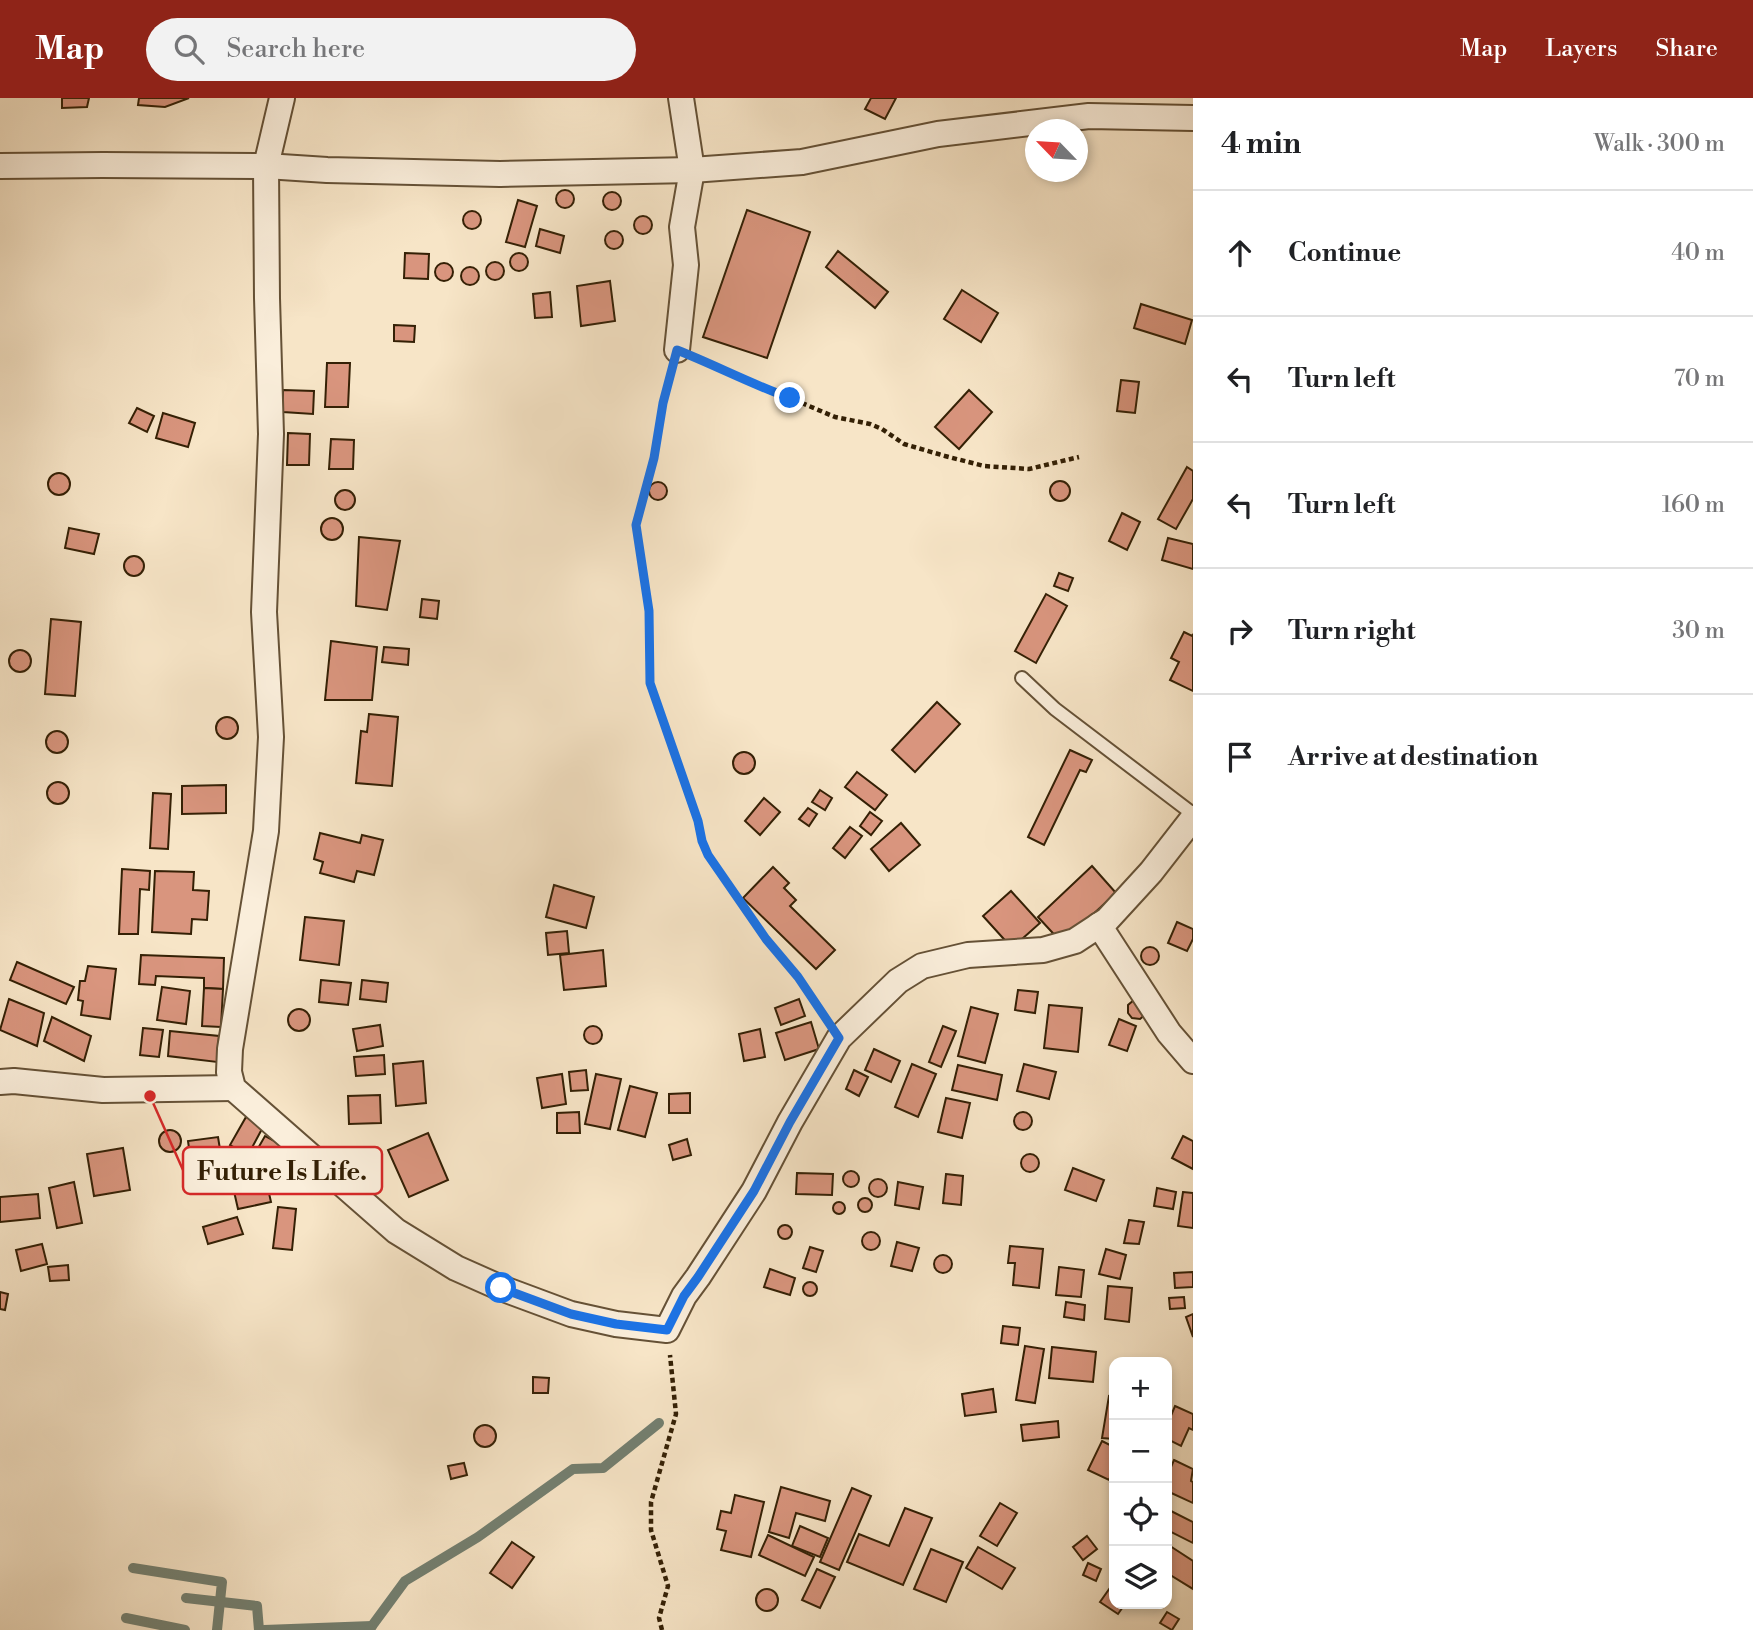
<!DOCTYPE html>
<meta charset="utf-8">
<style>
body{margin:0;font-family:"Libre Bodoni",serif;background:#f2f2f2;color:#202124}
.controls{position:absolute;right:21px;bottom:21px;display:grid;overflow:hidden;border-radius:14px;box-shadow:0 4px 10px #0003}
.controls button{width:63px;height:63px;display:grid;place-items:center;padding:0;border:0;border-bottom:2px solid #e0e0e0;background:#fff;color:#202124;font:35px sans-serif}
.compass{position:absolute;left:1025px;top:21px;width:63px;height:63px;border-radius:50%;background:#fff;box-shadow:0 4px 10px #0003;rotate:295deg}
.stop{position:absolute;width:21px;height:21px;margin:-16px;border:5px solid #1a73e8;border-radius:50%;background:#fff}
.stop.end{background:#1a73e8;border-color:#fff;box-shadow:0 2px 7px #0008}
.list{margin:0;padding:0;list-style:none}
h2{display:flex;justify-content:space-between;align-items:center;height:91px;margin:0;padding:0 28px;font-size:30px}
h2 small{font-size:23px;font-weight:400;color:#757577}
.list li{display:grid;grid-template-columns:46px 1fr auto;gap:21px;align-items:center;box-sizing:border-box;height:126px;padding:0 28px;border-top:2px solid #e0e0e0}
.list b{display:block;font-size:26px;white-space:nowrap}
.list em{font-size:23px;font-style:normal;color:#757577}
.icon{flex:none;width:38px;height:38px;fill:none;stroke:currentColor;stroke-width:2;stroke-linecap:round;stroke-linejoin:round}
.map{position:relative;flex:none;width:1193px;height:1532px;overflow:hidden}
header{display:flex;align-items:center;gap:42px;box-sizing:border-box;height:98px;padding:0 35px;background:#8f2418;color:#fff}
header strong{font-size:33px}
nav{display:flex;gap:38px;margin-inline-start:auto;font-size:24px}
.search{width:490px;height:63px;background:#f2f2f2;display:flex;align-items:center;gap:18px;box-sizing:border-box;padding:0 24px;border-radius:38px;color:#757577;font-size:26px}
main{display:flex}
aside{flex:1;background:#fff}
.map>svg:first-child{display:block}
</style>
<header>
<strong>Map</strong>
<div class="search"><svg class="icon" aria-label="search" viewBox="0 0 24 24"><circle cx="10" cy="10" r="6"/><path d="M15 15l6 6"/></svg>Search here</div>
<nav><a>Map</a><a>Layers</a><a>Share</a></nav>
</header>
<main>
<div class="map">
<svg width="1193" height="1532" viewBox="0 0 1193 1532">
<rect width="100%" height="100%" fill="#f7e5c7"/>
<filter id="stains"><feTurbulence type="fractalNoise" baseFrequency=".00286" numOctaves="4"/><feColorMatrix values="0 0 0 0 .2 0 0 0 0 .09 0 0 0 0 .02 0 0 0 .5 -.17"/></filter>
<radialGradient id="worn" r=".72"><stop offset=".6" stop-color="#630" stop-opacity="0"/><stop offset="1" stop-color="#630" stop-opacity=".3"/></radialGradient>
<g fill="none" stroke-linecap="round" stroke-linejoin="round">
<g stroke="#737f70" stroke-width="10">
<polyline points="133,1470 222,1484 217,1532"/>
<polyline points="186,1500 257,1508 259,1532"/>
<polyline points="126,1520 185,1532"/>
<polyline points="264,1532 372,1528"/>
<polyline points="369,1532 405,1483 478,1439 573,1371 603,1370 659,1325"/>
</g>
</g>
<g fill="#d9957e" stroke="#342005" stroke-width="2">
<polygon points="62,0 89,0 87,9 62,10"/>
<polygon points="139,0 189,0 165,9 138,7"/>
<polygon points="871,0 896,0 885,21 865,11"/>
<circle cx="565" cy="101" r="9"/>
<circle cx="612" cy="103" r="9"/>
<polygon points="518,102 537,108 525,149 506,144"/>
<polygon points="747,112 810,134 767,260 703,239"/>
<circle cx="472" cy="122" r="9"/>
<circle cx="643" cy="127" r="9"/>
<polygon points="540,131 564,138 560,155 536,148"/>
<circle cx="614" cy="142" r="9"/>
<polygon points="838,153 888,194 875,210 826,169"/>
<circle cx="519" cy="164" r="9"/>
<polygon points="405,155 429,156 428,181 404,180"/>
<circle cx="495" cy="173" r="9"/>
<circle cx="444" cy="174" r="9"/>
<circle cx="470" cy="178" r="9"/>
<polygon points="610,183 615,223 581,228 577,188"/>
<polygon points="962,192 998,215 981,244 944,221"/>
<polygon points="550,194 552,219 535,220 533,196"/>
<polygon points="1141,206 1192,222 1185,246 1134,230"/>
<polygon points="394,227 415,228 414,244 394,243"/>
<polygon points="327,265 350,265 348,309 325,309"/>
<polygon points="1121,282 1139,284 1135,315 1117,313"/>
<polygon points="283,292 314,293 313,316 283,314"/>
<polygon points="969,292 992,314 959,351 935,329"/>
<polygon points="137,310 154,318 147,334 129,325"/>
<polygon points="163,315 195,325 188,349 156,340"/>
<polygon points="288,335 310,336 309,367 287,367"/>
<polygon points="331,341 354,342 353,371 329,371"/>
<polygon points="1187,369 1193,373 1193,401 1176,431 1158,421"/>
<circle cx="59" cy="386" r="11"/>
<circle cx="1060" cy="393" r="10"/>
<circle cx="658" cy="393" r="9"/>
<circle cx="345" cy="402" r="10"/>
<polygon points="1122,415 1140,424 1127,452 1109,443"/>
<circle cx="332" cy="431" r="11"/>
<polygon points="69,430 99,436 94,456 65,450"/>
<polygon points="359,439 400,443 387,512 356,508"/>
<polygon points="1168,440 1193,446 1193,471 1162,462"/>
<circle cx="134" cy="468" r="10"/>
<polygon points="1059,475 1073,480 1068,493 1054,488"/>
<polygon points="1046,496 1067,508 1036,565 1015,553"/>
<polygon points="422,501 439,503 437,521 420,519"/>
<polygon points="51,521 81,524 75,598 45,596"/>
<polygon points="1184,534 1192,538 1193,536 1193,593 1170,582 1179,564 1171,560"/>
<polygon points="331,543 377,549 372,602 325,602"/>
<polygon points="384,549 409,551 408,567 382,564"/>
<circle cx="20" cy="563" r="11"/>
<polygon points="937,604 960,626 915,674 892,652"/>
<polygon points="369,616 398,619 392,688 356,685 361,633 367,634"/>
<circle cx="227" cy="630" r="11"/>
<circle cx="57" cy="644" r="11"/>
<polygon points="1070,652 1092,662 1086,674 1080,672 1044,747 1028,739"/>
<circle cx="744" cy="665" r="11"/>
<polygon points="857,674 887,697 875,712 845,689"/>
<circle cx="58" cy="695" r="11"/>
<polygon points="226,687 226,715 182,716 182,688"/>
<polygon points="820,692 832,700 825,712 812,704"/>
<polygon points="153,695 171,696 168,751 150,750"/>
<polygon points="764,700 780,714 760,737 745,723"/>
<polygon points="808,710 817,716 809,728 799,721"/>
<polygon points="870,714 882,723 871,737 860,728"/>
<polygon points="901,725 920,747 889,773 871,751"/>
<polygon points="850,729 862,738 845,760 833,750"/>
<polygon points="320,735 360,745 362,737 383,742 374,777 357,773 354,784 320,775 323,764 314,761"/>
<polygon points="1092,768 1116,795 1062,845 1038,819"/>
<polygon points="773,769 789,785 784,790 796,802 790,808 835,852 816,871 743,800"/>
<polygon points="122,771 150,773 149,792 140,791 138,836 119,836"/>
<polygon points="155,773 194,774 193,792 209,793 207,822 192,821 191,836 152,834"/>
<polygon points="554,787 594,799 586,830 546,819"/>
<polygon points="1011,793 1040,825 1012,850 983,818"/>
<polygon points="305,819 344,823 339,867 300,862"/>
<polygon points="1177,824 1193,831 1193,841 1187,853 1168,845"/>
<polygon points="567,833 569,855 548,857 546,835"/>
<circle cx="1150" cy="858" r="9"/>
<polygon points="603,852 606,888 564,892 560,857"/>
<polygon points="141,857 224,860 223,891 204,890 204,880 156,878 155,887 139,886"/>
<polygon points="17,864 74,889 66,906 10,882"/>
<polygon points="88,868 116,871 110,921 81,917 83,903 78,902 80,883 85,883"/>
<polygon points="321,882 351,885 348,907 319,904"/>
<polygon points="362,882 388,885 386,904 360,901"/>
<polygon points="162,889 190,893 186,926 157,922"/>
<polygon points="204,890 223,891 221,929 202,928"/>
<polygon points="1018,892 1038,894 1035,915 1015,912"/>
<polygon points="9,901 44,915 37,948 0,932"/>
<polygon points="799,901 805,918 781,927 775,910"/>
<polygon points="1134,902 1146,916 1140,921 1132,920 1128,915 1128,907"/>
<polygon points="1049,907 1082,910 1078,954 1044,950"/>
<polygon points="971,909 998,916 985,965 958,958"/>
<circle cx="299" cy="922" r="11"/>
<polygon points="52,919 91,938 84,963 44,943"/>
<polygon points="1119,921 1136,928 1127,953 1109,947"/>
<polygon points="811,924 819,951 785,962 776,935"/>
<polygon points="380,927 383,948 357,953 353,931"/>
<circle cx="593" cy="937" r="9"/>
<polygon points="943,928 956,933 941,969 929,964"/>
<polygon points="143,930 163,932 159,959 140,957"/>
<polygon points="760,931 765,959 744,963 739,936"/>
<polygon points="170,933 219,938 217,964 168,958"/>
<polygon points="874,951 900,963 891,984 865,972"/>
<polygon points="384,957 385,976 356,978 354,959"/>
<polygon points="423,963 426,1005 396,1008 393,966"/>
<polygon points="912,966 936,976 918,1019 895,1009"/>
<polygon points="1024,966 1056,974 1049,1001 1017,993"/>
<polygon points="958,967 1002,977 997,1002 952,992"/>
<polygon points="586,972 588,992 571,993 569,974"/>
<polygon points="854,972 868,979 859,998 846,991"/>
<polygon points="562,976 566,1006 542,1010 537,980"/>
<polygon points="596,976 621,981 610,1031 585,1026"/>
<polygon points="630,988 657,995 645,1039 618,1032"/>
<polygon points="690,995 690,1015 669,1015 669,996"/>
<polygon points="380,997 381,1025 349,1026 348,998"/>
<polygon points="946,1000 970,1005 962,1040 938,1034"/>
<circle cx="1023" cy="1023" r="9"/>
<polygon points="579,1014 580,1035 557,1035 557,1015"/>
<polygon points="246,1019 263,1029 248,1057 230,1047"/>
<circle cx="170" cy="1043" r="11"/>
<polygon points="428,1035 448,1082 409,1099 388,1052"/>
<polygon points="265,1038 283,1048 266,1077 249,1066"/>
<polygon points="1183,1038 1193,1043 1193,1071 1172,1060"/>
<polygon points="218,1039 225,1082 194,1086 188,1043"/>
<polygon points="687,1041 691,1057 673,1062 669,1047"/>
<polygon points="123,1050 130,1092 94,1098 87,1056"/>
<circle cx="1030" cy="1065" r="9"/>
<polygon points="1073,1070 1104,1082 1096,1103 1065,1092"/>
<circle cx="851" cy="1081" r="8"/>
<polygon points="797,1075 833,1076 832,1097 796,1096"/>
<polygon points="946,1076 963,1078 961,1107 943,1105"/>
<circle cx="878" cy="1090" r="9"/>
<polygon points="266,1082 271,1104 238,1111 233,1089"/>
<polygon points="74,1084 82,1125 57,1130 49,1090"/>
<polygon points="898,1084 923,1089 919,1111 895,1107"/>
<polygon points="1157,1090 1176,1094 1173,1111 1154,1108"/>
<polygon points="1183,1094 1193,1095 1193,1130 1178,1128"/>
<polygon points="38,1096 40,1120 0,1124 0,1099"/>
<circle cx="865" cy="1107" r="7"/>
<circle cx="839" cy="1110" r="6"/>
<polygon points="278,1109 296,1111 292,1152 273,1150"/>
<polygon points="237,1119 243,1136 208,1146 203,1129"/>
<polygon points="1129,1122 1144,1124 1139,1146 1124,1145"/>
<circle cx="785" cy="1134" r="7"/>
<circle cx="871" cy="1143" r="9"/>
<polygon points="897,1144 919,1150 912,1173 891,1168"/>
<polygon points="42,1146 47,1166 21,1173 16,1152"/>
<polygon points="1010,1148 1043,1151 1039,1190 1013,1187 1015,1165 1008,1165"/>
<polygon points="810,1149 823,1153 816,1174 803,1170"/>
<polygon points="1106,1151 1126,1157 1120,1181 1099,1176"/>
<circle cx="943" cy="1166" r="9"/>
<polygon points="68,1167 69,1182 50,1183 48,1169"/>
<polygon points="1059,1169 1084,1172 1081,1199 1056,1197"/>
<polygon points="770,1171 795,1180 790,1197 764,1189"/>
<polygon points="1193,1174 1193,1189 1175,1190 1174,1175"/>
<circle cx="810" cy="1191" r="7"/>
<polygon points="1108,1188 1132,1190 1129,1224 1105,1221"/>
<polygon points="0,1194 8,1196 5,1212 0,1211"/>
<polygon points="1184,1199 1185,1210 1170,1211 1169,1200"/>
<polygon points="1066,1204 1085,1207 1084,1222 1064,1219"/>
<polygon points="1193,1216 1193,1239 1186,1219"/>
<polygon points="1003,1228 1020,1230 1018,1247 1001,1245"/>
<polygon points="1025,1248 1044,1251 1035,1305 1016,1302"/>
<polygon points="1052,1249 1096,1254 1093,1284 1049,1280"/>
<polygon points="533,1279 549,1280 548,1295 533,1295"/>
<polygon points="993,1291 996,1314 965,1318 962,1296"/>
<polygon points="1109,1298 1114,1299 1114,1341 1102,1340"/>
<polygon points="1175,1308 1193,1316 1193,1332 1189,1330 1181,1348 1167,1341 1167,1327"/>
<polygon points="1058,1323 1059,1339 1023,1343 1021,1327"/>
<circle cx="485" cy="1338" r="11"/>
<polygon points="1102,1343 1114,1349 1114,1370 1109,1382 1088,1372"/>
<polygon points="1174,1362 1193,1371 1191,1383 1193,1384 1193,1405 1167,1393 1167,1378"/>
<polygon points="464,1365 467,1377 451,1381 448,1368"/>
<polygon points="781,1389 830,1403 825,1423 796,1415 789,1440 769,1434"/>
<polygon points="852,1390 871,1398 839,1472 820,1464"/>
<polygon points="735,1397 764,1404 751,1459 721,1452 726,1433 717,1431 721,1413 731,1415"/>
<polygon points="1000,1405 1017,1415 997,1448 980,1438"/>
<polygon points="905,1410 932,1420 903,1487 847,1464 859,1436 889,1448"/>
<polygon points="1167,1411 1193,1424 1193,1445 1167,1432"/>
<polygon points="800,1428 828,1440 820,1459 792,1448"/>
<polygon points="768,1437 814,1459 805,1478 759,1457"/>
<polygon points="1087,1438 1097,1451 1083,1462 1073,1449"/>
<polygon points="512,1444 534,1459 512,1490 490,1475"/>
<polygon points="1167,1446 1193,1463 1193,1491 1167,1475"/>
<polygon points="978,1449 1015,1470 1002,1491 966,1470"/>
<polygon points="931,1451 963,1464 946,1504 914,1491"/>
<polygon points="1088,1465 1101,1471 1096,1483 1083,1477"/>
<polygon points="817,1471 835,1479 820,1510 802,1502"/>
<polygon points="1112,1487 1114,1489 1114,1506 1125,1506 1118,1516 1100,1504"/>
<circle cx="767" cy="1502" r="11"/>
<polygon points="1167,1514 1179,1521 1172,1532 1160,1525"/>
</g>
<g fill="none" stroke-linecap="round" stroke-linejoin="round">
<defs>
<polyline id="service" points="1022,580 1055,611 1193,716"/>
<g id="minor">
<polyline points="282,0 266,68 267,200 271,336 264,514 271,639 266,733 230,951 229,974 233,990 396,1133 456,1170 501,1190 571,1216 616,1226 667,1232 684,1198 698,1179 754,1093 790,1024 839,940 898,883 922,868 968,857 1043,852 1075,843 1107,822 1151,774 1193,720"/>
<polyline points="0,68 103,67 266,68 327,72 500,76 692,72 802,64 938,36 1089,18 1193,20"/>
<polyline points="677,252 686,167 682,129 692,72 681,0"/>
<polyline points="1099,827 1169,935 1193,963"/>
<polyline points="0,984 14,983 103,992 233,990"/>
</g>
</defs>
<use href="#service" stroke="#655136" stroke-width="16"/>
<use href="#minor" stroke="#655136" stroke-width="28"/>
<g stroke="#342005" stroke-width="4.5" stroke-dasharray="5 3.5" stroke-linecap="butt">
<polyline points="700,262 756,288 790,300 835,319 870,326 882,331 904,346 945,358 984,368 1029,371 1079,359"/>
<polyline points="670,277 663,305 654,361 636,427 649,513 650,585 698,723 702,743 708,757 766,841 798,879 822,917"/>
<polyline points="662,1532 659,1520 668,1488 651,1432 651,1404 676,1316 670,1257"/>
</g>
<use href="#service" stroke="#faeedb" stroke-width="12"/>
<use href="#minor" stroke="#faeedb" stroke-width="24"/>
</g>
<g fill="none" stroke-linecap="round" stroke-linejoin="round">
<path stroke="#1a73e8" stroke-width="9" d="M501,1190L571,1216L616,1226L667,1232L684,1198L698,1179L754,1093L790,1024L839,940L798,879L766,841L708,757L702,743L698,723L650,585L649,513L636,427L654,360L663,305L677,252C715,267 751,286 790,300"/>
</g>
<path fill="none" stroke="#d62828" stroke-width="2.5" d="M150 998L183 1072"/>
<circle fill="#d62828" stroke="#faeedb" stroke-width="2.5" cx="150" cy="998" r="7"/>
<rect fill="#faeedb" stroke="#d62828" stroke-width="2.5" x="183" y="1049" width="199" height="47" rx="7"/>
<g font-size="26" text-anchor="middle" font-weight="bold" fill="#342005">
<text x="282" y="1082">Future Is Life.</text>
</g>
<rect width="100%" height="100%" filter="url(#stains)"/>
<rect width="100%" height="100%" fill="url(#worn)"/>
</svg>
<div class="controls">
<button>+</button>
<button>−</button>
<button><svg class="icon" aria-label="locate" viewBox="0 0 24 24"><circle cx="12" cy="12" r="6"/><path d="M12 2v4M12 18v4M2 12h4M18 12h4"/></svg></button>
<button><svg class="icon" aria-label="layers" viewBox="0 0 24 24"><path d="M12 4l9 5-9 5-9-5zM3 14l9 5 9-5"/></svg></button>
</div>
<svg class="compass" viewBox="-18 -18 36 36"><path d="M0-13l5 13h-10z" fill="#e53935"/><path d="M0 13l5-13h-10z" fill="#757577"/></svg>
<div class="stop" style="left:501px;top:1190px"></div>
<div class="stop end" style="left:790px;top:300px"></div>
</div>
<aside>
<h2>4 min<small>Walk · 300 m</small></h2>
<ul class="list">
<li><svg class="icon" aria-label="ahead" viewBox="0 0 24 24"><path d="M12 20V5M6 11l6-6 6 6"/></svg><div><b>Continue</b></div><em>40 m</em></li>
<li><svg class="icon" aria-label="left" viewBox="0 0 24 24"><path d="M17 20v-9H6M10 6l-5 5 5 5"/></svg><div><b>Turn left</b></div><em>70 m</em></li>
<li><svg class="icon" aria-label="left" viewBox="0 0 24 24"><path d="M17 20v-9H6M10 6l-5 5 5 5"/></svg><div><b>Turn left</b></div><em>160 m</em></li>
<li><svg class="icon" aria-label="right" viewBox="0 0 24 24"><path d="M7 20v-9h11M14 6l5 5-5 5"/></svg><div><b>Turn right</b></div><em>30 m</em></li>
<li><svg class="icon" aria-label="arrive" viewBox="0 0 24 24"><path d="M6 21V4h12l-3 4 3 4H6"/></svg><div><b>Arrive at destination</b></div></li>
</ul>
</aside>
</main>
